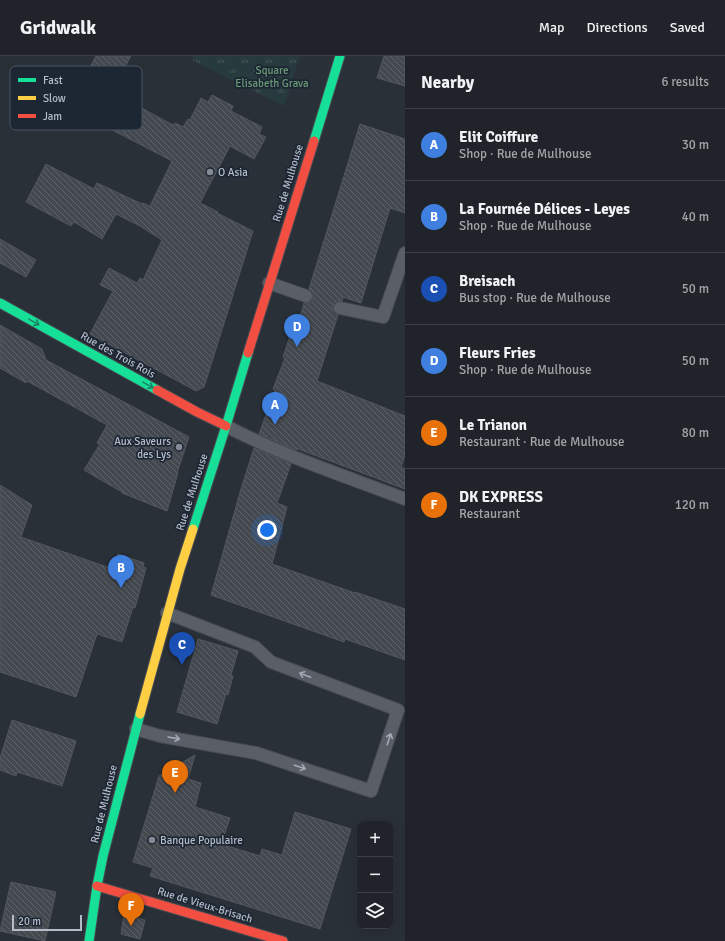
<!DOCTYPE html>
<meta charset="utf-8">
<style>
body{margin:0;font-family:Signika,sans-serif;background:#282c32;color:#f1f3f6}
.controls{position:absolute;right:12px;bottom:12px;display:grid;overflow:hidden;border-radius:8px;box-shadow:0 4px 16px #0002}
.controls button{width:36px;height:36px;display:grid;place-items:center;padding:0;border:0;border-bottom:1px solid #3d4147;background:#20242a;color:#f1f3f6;font:20px sans-serif}
.scale{position:absolute;left:12px;bottom:10px;width:70px;box-sizing:border-box;padding-left:4px;border:2px solid #b4bcc9;border-top:0;font-size:11px;line-height:14px;white-space:nowrap;color:#b4bcc9;-webkit-text-stroke:3px #1d2633;paint-order:stroke}
.you{position:absolute;left:267px;top:474px;width:14px;height:14px;margin:-10px;border:3px solid #fff;border-radius:50%;background:#1a73e8;box-shadow:0 0 0 6px #1a73e833}
.badge{display:grid;place-items:center;width:26px;height:26px;border-radius:50%;background:#848b96;color:#fff;font-size:13px;font-weight:700}
.pin{position:absolute;translate:-50% -33px;filter:drop-shadow(0 1px 2px #0008)}
.pin::after{content:'';position:absolute;top:21px;width:14px;height:12px;background:inherit;clip-path:polygon(0 0,100% 0,50% 100%)}
.list{margin:0;padding:0;list-style:none}
h2{display:flex;justify-content:space-between;align-items:center;height:52px;margin:0;padding:0 16px;font-size:17px}
h2 small{font-size:13px;font-weight:400;color:#a2a4a8}
.list li{display:grid;grid-template-columns:26px 1fr auto;gap:12px;align-items:center;box-sizing:border-box;height:72px;padding:0 16px;border-top:1px solid #3d4147}
.list b{display:block;font-size:15px;white-space:nowrap}
.list p{margin:0;font-size:13px;white-space:nowrap;color:#a2a4a8}
.list em{font-size:13px;font-style:normal;color:#a2a4a8}
.icon{flex:none;width:22px;height:22px;fill:none;stroke:currentColor;stroke-width:2;stroke-linecap:round;stroke-linejoin:round}
.map{position:relative;flex:none;width:405px;height:885px;overflow:hidden}
header{display:flex;align-items:center;gap:24px;box-sizing:border-box;height:56px;padding:0 20px;background:#20242a;border-bottom:1px solid #3d4147}
header strong{font-size:19px}
nav{display:flex;gap:22px;margin-inline-start:auto;font-size:14px}
main{display:flex}
aside{flex:1;background:#20242a}
.map>svg:first-child{display:block}
</style>
<header>
<strong>Gridwalk</strong>
<nav><a>Map</a><a>Directions</a><a>Saved</a></nav>
</header>
<main>
<div class="map">
<svg width="405" height="885" viewBox="0 0 405 885">
<defs>
<pattern id="park-tufts" width="24" height="20" patternUnits="userSpaceOnUse"><rect width="24" height="20" fill="#273a3e"/><path d="M3 7l-1-3M5 7V3M7 7l1-3M15 17l-1-3M17 17v-4M19 17l1-3" fill="none" stroke="#445559"/></pattern>
<pattern id="building-back-hatch" width="6" height="6" patternUnits="userSpaceOnUse"><rect width="6" height="6" fill="#444950"/><path d="M-1 5l2 2M0 0l6 6M5-1l2 2" fill="none" stroke="#5d6168"/></pattern>
</defs>
<rect width="100%" height="100%" fill="#2a3038"/>
<polygon fill="url(#park-tufts)" points="193,0 300,0 284,50 192,4"/>
<g fill="url(#building-back-hatch)" stroke="#52575f">
<polygon points="96,0 131,0 112,33 122,39 121,41 173,69 175,67 183,71 188,63 190,64 201,42 208,46 212,39 233,50 231,55 262,71 259,78 266,81 254,103 230,90 200,147 218,156 217,157 253,175 204,331 196,335 90,278 113,235 100,229 109,212 137,227 140,222 143,224 162,184 140,170 116,158 102,183 74,166 71,170 26,146 46,108 94,133 97,127 142,148 143,147 150,150 172,105 76,55 81,45 74,41"/>
<polygon points="384,0 405,0 405,30 377,22"/>
<polygon points="360,68 405,83 405,157 390,152 361,247 343,241 342,245 338,245 334,247 333,251 333,255 335,258 338,259 317,325 405,360 405,400 401,411 405,413 405,433 298,393 296,394 259,378 275,334 273,333 285,302 283,301 293,271 297,272 304,247 308,247 311,246 313,242 313,238 312,235 309,233"/>
<polygon points="0,183 36,204 26,221 0,207"/>
<polygon points="0,269 42,293 46,304 189,381 177,417 178,417 167,455 122,437 122,436 84,414 100,388 97,387 107,369 27,325 26,327 0,312"/>
<polygon points="254,392 291,408 277,447 287,451 272,508 355,537 355,536 405,553 405,604 345,583 344,586 211,539 241,433"/>
<polygon points="0,429 32,449 21,481 113,513 118,498 144,507 143,511 146,512 135,552 133,551 122,586 97,578 76,641 0,616"/>
<polygon points="198,583 238,595 231,619 233,620 228,639 226,638 217,668 177,656"/>
<polygon points="12,664 76,685 62,730 17,716 16,720 0,714 0,702"/>
<polygon points="195,699 188,723 201,727 195,751 230,762 221,788 260,800 262,793 282,799 295,756 351,773 320,873 150,820 153,812 133,806 159,720"/>
<polygon points="11,826 56,836 45,885 0,875"/>
<polygon points="124,858 145,864 140,883 121,878"/>
</g>
<g fill="none" stroke-linecap="round" stroke-linejoin="round">
<defs>
<g id="lane">
<polyline points="269,227 306,240"/>
<polyline points="340,252 383,261 405,197"/>
<path d="M226,370C283,400 345,420 405,443"/>
<polyline points="136,673 160,680 256,697 371,735 398,654 271,606 255,591 167,557"/>
</g>
<g id="fast">
<polyline points="314,85 340,0"/>
<polyline points="0,247 157,334"/>
<polyline points="193,473 226,370 248,297"/>
<polyline points="89,885 97,830 103,800 140,658"/>
</g>
<polyline id="slow" points="140,658 180,513 193,473"/>
<g id="jam">
<polyline points="248,297 314,85"/>
<polyline points="157,334 197,356 226,370"/>
<polyline points="97,830 283,885"/>
</g>
</defs>
<use href="#lane" stroke="#484c53" stroke-width="14"/>
<use href="#fast" stroke="#484c53" stroke-width="11"/>
<use href="#slow" stroke="#484c53" stroke-width="11"/>
<use href="#jam" stroke="#484c53" stroke-width="11"/>
<use href="#lane" stroke="#5a5e66" stroke-width="12"/>
<use href="#fast" stroke="#16e098" stroke-width="9"/>
<use href="#slow" stroke="#ffcf43" stroke-width="9"/>
<use href="#jam" stroke="#f24e42" stroke-width="9"/>
</g>
<defs><path id="oneway-shaft" d="M-6 0H5M1.5-3L5.5 0L1.5 3" fill="none" stroke-width="1.6" stroke-linecap="round" stroke-linejoin="round"/></defs>
<g stroke="#1a8366">
<use href="#oneway-shaft" transform="translate(34 266) rotate(29)"/>
<use href="#oneway-shaft" transform="translate(148 329) rotate(29)"/>
</g>
<g stroke="#a2a9b5">
<use href="#oneway-shaft" transform="translate(305 619) rotate(-159)"/>
<use href="#oneway-shaft" transform="translate(174 682) rotate(10)"/>
<use href="#oneway-shaft" transform="translate(389 683) rotate(-72)"/>
<use href="#oneway-shaft" transform="translate(300 711) rotate(18)"/>
</g>
<g fill="#848b96" stroke="#1d2633" stroke-width="1.5">
<circle cx="210" cy="116" r="4"/>
<circle cx="179" cy="391" r="4"/>
<circle cx="152" cy="784" r="4"/>
</g>
<g text-anchor="middle" dominant-baseline="central" stroke-width="3.5" stroke-linejoin="round" paint-order="stroke">
<g font-size="11" fill="#6b9a76" stroke="#1d2633">
<text x="272" y="14">Square<tspan x="272" dy="13">Elisabeth Grava</tspan></text>
</g>
<g font-size="11" fill="#b4bcc9" stroke="#1d2633" text-anchor="start">
<text x="218" y="116">O Asia</text>
<text x="171" y="385" text-anchor="end">Aux Saveurs<tspan x="171" dy="13">des Lys</tspan></text>
<text x="160" y="784">Banque Populaire</text>
</g>
<g font-size="11" fill="#b4bcc9" stroke="#1d2633">
<text transform="translate(288 127) rotate(-73)">Rue de Mulhouse</text>
<text transform="translate(118 299) rotate(29)">Rue des Trois Rois</text>
<text transform="translate(192 436) rotate(-72)">Rue de Mulhouse</text>
<text transform="translate(104 748) rotate(-76)">Rue de Mulhouse</text>
<text transform="translate(205 849) rotate(17)">Rue de Vieux-Brisach</text>
</g>
</g>
<rect x="10" y="10" width="132" height="64" rx="6" fill="#1d2633" stroke="#4a5360" stroke-width="1"/>
<rect x="18" y="22" width="18" height="4" fill="#16e098"/>
<rect x="18" y="40" width="18" height="4" fill="#ffcf43"/>
<rect x="18" y="58" width="18" height="4" fill="#f24e42"/>
<g font-size="11" fill="#b4bcc9">
<text x="43" y="28">Fast</text>
<text x="43" y="46">Slow</text>
<text x="43" y="64">Jam</text>
</g>
</svg>
<div class="controls">
<button>+</button>
<button>−</button>
<button><svg class="icon" aria-label="layers" viewBox="0 0 24 24"><path d="M12 4l9 5-9 5-9-5zM3 14l9 5 9-5"/></svg></button>
</div>
<div class="scale">20 m</div>
<div class="you"></div>
<div class="pin badge" style="left:275px;top:369px;background:#3f7fe0">A</div>
<div class="pin badge" style="left:121px;top:532px;background:#3f7fe0">B</div>
<div class="pin badge" style="left:182px;top:609px;background:#1a4fb4">C</div>
<div class="pin badge" style="left:297px;top:291px;background:#3f7fe0">D</div>
<div class="pin badge" style="left:175px;top:737px;background:#e8710a">E</div>
<div class="pin badge" style="left:131px;top:870px;background:#e8710a">F</div>
</div>
<aside>
<h2>Nearby<small>6 results</small></h2>
<ul class="list">
<li><span class="badge" style="background:#3f7fe0">A</span><div><b>Elit Coiffure</b><p>Shop · Rue de Mulhouse</p></div><em>30 m</em></li>
<li><span class="badge" style="background:#3f7fe0">B</span><div><b>La Fournée Délices - Leyes</b><p>Shop · Rue de Mulhouse</p></div><em>40 m</em></li>
<li><span class="badge" style="background:#1a4fb4">C</span><div><b>Breisach</b><p>Bus stop · Rue de Mulhouse</p></div><em>50 m</em></li>
<li><span class="badge" style="background:#3f7fe0">D</span><div><b>Fleurs Fries</b><p>Shop · Rue de Mulhouse</p></div><em>50 m</em></li>
<li><span class="badge" style="background:#e8710a">E</span><div><b>Le Trianon</b><p>Restaurant · Rue de Mulhouse</p></div><em>80 m</em></li>
<li><span class="badge" style="background:#e8710a">F</span><div><b>DK EXPRESS</b><p>Restaurant</p></div><em>120 m</em></li>
</ul>
</aside>
</main>
